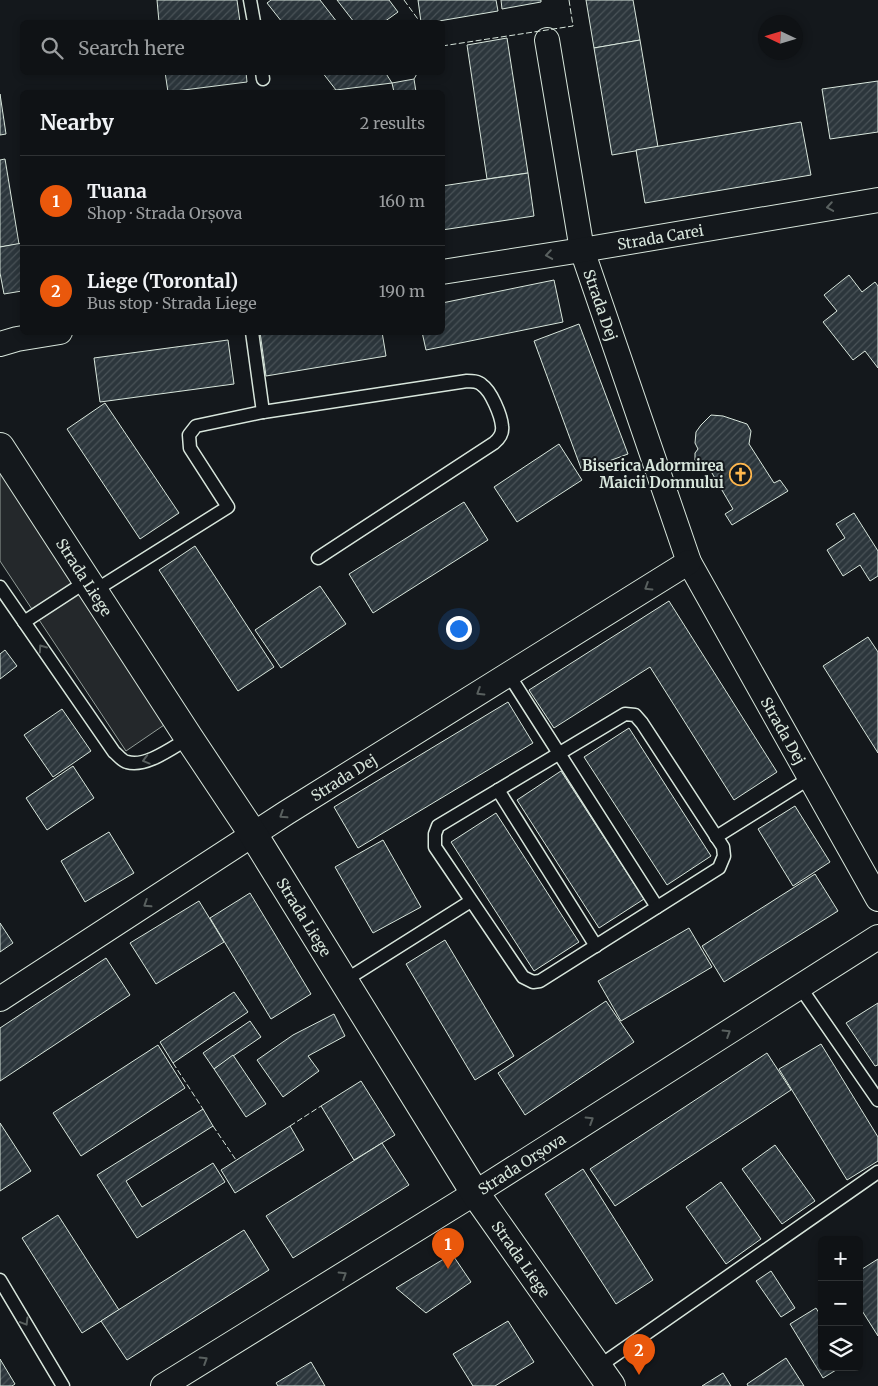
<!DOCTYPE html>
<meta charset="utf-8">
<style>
body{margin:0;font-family:Merriweather,serif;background:#1d2022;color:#f1f3f6}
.controls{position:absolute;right:15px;bottom:15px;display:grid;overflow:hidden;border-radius:8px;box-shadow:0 2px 8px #0003}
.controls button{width:45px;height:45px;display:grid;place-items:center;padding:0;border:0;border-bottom:1px solid #2f3234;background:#0f1215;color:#f1f3f6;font:25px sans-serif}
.compass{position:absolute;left:758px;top:15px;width:45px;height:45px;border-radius:50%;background:#0f1215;box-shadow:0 2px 8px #0003;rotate:274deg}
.you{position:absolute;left:458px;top:628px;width:18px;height:18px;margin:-12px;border:4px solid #fff;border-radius:50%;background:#1a73e8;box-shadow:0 0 0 8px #1a73e833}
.badge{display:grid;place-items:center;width:32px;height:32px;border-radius:50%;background:#ea580c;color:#fff;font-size:16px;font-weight:700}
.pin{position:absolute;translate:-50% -41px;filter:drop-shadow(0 1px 2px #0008)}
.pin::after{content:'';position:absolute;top:26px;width:18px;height:15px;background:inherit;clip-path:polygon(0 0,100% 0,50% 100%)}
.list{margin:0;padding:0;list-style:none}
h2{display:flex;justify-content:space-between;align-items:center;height:65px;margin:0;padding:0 20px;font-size:21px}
h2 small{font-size:16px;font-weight:400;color:#9b9ea0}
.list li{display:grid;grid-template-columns:32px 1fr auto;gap:15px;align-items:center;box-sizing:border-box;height:90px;padding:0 20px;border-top:1px solid #2f3234}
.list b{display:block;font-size:19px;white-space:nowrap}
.list p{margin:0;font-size:16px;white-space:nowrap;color:#9b9ea0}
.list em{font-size:16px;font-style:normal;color:#9b9ea0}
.icon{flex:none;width:28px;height:28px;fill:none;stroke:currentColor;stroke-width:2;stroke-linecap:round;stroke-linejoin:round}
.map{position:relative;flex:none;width:878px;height:1386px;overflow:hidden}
.search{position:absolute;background:#0f1215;box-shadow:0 2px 8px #0003;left:20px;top:20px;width:425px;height:55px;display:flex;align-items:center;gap:12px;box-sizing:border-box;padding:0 18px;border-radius:8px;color:#9b9ea0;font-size:19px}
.panel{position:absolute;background:#0f1215;box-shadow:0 2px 8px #0003;left:20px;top:90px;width:425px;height:245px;border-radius:8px}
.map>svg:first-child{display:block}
</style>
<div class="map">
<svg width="878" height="1386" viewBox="0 0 878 1386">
<defs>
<pattern id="building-hatch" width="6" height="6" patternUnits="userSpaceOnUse" patternTransform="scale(1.25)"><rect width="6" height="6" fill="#2c363c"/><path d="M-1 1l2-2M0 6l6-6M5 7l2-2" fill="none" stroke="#4a5358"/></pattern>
</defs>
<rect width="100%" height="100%" fill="#14181c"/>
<polygon fill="#24282b" stroke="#939e99" points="0,471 167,723 126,751 0,561"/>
<g fill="url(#building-hatch)" stroke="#d8e6dc">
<polygon points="157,0 237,0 240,22 159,22"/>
<polygon points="271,0 320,0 337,22 282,22 267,3"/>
<polygon points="337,0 389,0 398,12 384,22 354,22"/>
<polygon points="418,0 496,0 498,11 433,22 421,22"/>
<polygon points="501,0 541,0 541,2 502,9"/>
<polygon points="586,0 633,0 640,40 594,48"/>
<polygon points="507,38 528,173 487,179 467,45"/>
<polygon points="640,40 658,147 612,155 594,48"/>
<polygon points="165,72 246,72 247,82 168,92"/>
<polygon points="322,72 385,72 392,83 336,90"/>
<polygon points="414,79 416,92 394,92 392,83"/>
<polygon points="878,81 878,132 830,139 822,89"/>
<polygon points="0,94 6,134 0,135"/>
<polygon points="801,122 811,175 645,203 636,150"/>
<polygon points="5,159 19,244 0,247 0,160"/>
<polygon points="528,173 534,216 442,230 442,186"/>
<polygon points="22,243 22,291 4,294 0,273 0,247"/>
<polygon points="849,275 862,292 875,282 878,286 878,368 865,351 853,360 823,322 837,311 824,295"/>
<polygon points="554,280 563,322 426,350 422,332 442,332 442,303"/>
<polygon points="579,324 628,454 582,471 534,341"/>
<polygon points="260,332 382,332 386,356 266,376"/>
<polygon points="228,340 234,384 100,402 94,358"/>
<polygon points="105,403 179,513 140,539 67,429"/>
<polygon points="711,415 723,416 747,424 751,431 749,444 774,483 780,480 788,491 732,525 725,514 733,509 709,468 702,467 698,465 695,460 695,453 698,449 695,443 696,432 701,425"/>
<polygon points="559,444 582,480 517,522 494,487"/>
<polygon points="464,502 488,540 373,613 349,574"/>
<polygon points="854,513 878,551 878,576 870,581 860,565 843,576 827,550 845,538 836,524"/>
<polygon points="195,546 274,667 238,691 159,570"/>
<polygon points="320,586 346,624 281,668 255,630"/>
<polygon points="669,601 777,772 734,800 650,667 554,728 529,690"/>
<polygon points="868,637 878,652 878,753 823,666"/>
<polygon points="5,650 17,666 0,679 0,654"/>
<polygon points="508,702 533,743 358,848 334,807"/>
<polygon points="62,709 91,751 53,777 24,735"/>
<polygon points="629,728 711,856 667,885 584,757"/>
<polygon points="73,766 94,798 47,830 26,798"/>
<polygon points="561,771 644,899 599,928 517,800"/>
<polygon points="795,806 830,862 793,886 758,829"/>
<polygon points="496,813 579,942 534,971 451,842"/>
<polygon points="109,832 134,873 85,902 61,861"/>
<polygon points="383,840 421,907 373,933 335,867"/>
<polygon points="815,874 838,911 724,982 702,946"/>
<polygon points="250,893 311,994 271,1019 210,918"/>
<polygon points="199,901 224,942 156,984 130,943"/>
<polygon points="0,923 13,943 0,952"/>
<polygon points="689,928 712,967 621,1021 598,981"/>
<polygon points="445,940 514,1056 475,1080 406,964"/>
<polygon points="106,958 130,995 0,1081 0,1028"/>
<polygon points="234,992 248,1012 173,1063 160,1042"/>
<polygon points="606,1001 634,1042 525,1115 498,1073"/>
<polygon points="878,1003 878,1065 875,1066 846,1023"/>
<polygon points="334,1014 345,1036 308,1056 319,1071 283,1097 257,1060 293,1035"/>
<polygon points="250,1021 261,1037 214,1069 203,1053"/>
<polygon points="821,1044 878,1137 878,1161 847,1180 779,1069"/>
<polygon points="158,1045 185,1088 81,1156 53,1113"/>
<polygon points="767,1053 791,1090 615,1206 590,1169"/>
<polygon points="233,1055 266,1104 246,1117 214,1069"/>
<polygon points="361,1081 395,1135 354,1160 321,1106"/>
<polygon points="203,1109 213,1126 126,1181 142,1207 213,1163 225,1182 137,1238 97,1175"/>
<polygon points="0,1123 31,1171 0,1191"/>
<polygon points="290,1126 304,1150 235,1193 221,1170"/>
<polygon points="382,1143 409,1185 293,1258 266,1216"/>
<polygon points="775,1145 815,1201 782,1224 742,1169"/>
<polygon points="583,1169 653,1280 616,1304 545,1194"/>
<polygon points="721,1182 761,1239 726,1264 686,1207"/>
<polygon points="58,1215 119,1310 82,1333 22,1238"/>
<polygon points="244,1230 269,1270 127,1360 101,1321"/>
<polygon points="452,1254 471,1282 426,1313 396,1288"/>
<polygon points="878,1259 878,1336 859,1306 859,1271"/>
<polygon points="771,1271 795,1308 781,1317 756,1281"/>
<polygon points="816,1308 822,1318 822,1367 841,1367 823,1378 790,1324"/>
<polygon points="508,1321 534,1362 495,1386 473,1386 453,1354"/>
<polygon points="786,1358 804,1386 748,1386 747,1384"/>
<polygon points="0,1359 15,1384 12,1386 0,1386"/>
<polygon points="311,1362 325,1386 278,1386 276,1383"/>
<polygon points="723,1373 731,1386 702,1386"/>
</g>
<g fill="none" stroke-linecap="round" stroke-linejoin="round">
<defs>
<g id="service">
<polyline points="250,0 254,22"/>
<polyline points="262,72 263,79"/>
<polyline points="252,332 263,412"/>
<path d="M0,587L114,752C118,755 122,761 127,762C146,768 173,747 189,738"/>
<path d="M94,591L228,507L190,448L189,435L196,426L263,412L467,381C472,381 478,381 482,385C491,391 501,415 502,426C503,433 499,439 494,443L318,558"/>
<polyline points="24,622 87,581"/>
<polyline points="509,675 657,907"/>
<polygon points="625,714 635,715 642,723 723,847 724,856 719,868 540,981 533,982 523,977 435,847 435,834 438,826"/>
<polyline points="498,790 596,946"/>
<polyline points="716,837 810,778"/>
<polyline points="344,981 471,901"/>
<polyline points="800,987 878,1100"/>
<polyline points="0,1280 63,1386"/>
<polyline points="598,1367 878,1172"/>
</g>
<g id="minor">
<path id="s1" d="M547,40L582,250L689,562L878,899"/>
<path id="s2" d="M442,272L582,250L878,200"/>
<polyline points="0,344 17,339 60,332"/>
<path id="s3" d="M0,999L286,813L689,562"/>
<path id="s4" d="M163,1386L475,1193L878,937"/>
</g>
<g id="tertiary">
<path id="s5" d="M0,447L189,738L253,834L475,1193L611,1386"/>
</g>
</defs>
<use href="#service" stroke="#d8e6dc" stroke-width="15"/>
<use href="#minor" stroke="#d8e6dc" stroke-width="26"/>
<use href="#tertiary" stroke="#d8e6dc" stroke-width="30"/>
<use href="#service" stroke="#14181c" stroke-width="12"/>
<use href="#minor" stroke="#14181c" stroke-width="24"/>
<use href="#tertiary" stroke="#14181c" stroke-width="28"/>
<g stroke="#d8e6dc" stroke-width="1" stroke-dasharray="6 2.5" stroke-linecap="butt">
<polyline points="404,0 420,22"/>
<polyline points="442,46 573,26 569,0"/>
<polyline points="414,79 418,72"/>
<polyline points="321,92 336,90"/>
<polyline points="173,1063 203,1109"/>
<polyline points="213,1126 236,1160"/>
<polyline points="290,1126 321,1106"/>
</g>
</g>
<defs><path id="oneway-chevron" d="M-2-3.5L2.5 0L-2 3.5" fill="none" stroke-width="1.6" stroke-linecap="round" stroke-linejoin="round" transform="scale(1.25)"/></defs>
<g stroke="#59605f">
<use href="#oneway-chevron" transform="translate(830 207) rotate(171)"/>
<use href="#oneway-chevron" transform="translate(549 255) rotate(171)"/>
<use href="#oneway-chevron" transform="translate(648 587) rotate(148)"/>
<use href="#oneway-chevron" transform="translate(42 648) rotate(-125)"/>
<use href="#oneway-chevron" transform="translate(480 692) rotate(148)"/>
<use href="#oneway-chevron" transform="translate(146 760) rotate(165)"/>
<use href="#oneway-chevron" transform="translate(283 815) rotate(147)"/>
<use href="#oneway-chevron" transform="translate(147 904) rotate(147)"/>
<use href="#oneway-chevron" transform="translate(727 1033) rotate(-32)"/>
<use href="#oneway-chevron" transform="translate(590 1120) rotate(-32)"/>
<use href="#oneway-chevron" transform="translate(343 1275) rotate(-32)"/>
<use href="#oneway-chevron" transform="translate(25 1322) rotate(59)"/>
<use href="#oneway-chevron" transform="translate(204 1360) rotate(-32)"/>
</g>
<defs>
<symbol id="church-ring" viewBox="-11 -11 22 22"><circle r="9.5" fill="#14181c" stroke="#ffb74d" stroke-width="1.5"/><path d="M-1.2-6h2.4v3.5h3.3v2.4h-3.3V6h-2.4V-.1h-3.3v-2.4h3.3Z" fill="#ffb74d"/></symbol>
</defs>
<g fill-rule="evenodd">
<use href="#church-ring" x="728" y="462" width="25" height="25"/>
</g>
<g text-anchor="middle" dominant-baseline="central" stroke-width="4" stroke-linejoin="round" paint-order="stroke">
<g font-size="15" fill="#d8e6dc" stroke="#14181c">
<text stroke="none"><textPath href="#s2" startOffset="221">Strada Carei</textPath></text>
<text stroke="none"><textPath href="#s1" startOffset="271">Strada Dej</textPath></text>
<text stroke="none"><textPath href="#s5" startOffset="155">Strada Liege</textPath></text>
<text stroke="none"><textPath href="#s1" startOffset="736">Strada Dej</textPath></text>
<text stroke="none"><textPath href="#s3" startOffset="409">Strada Dej</textPath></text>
<text stroke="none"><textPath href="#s5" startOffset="560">Strada Liege</textPath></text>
<text stroke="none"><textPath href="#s4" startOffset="422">Strada Orșova</textPath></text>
<text stroke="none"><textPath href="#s5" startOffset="965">Strada Liege</textPath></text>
</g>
<g font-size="15" font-weight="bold" fill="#d8e6dc" stroke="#14181c" text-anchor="end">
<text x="724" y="465">Biserica Adormirea<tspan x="724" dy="17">Maicii Domnului</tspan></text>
</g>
</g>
</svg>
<div class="controls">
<button>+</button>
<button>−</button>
<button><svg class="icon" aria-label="layers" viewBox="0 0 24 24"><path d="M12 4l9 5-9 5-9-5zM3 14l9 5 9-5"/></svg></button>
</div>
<svg class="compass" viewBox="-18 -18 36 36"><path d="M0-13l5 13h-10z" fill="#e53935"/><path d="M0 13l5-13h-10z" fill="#9b9ea0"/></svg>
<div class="you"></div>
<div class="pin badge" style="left:448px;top:1269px">1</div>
<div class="pin badge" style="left:639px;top:1375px">2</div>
<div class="search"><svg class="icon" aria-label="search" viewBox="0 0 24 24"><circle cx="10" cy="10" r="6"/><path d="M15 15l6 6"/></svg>Search here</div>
<section class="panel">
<h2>Nearby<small>2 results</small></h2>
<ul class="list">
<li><span class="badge">1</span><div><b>Tuana</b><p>Shop · Strada Orșova</p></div><em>160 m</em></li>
<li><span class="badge">2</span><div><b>Liege (Torontal)</b><p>Bus stop · Strada Liege</p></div><em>190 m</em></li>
</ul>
</section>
</div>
